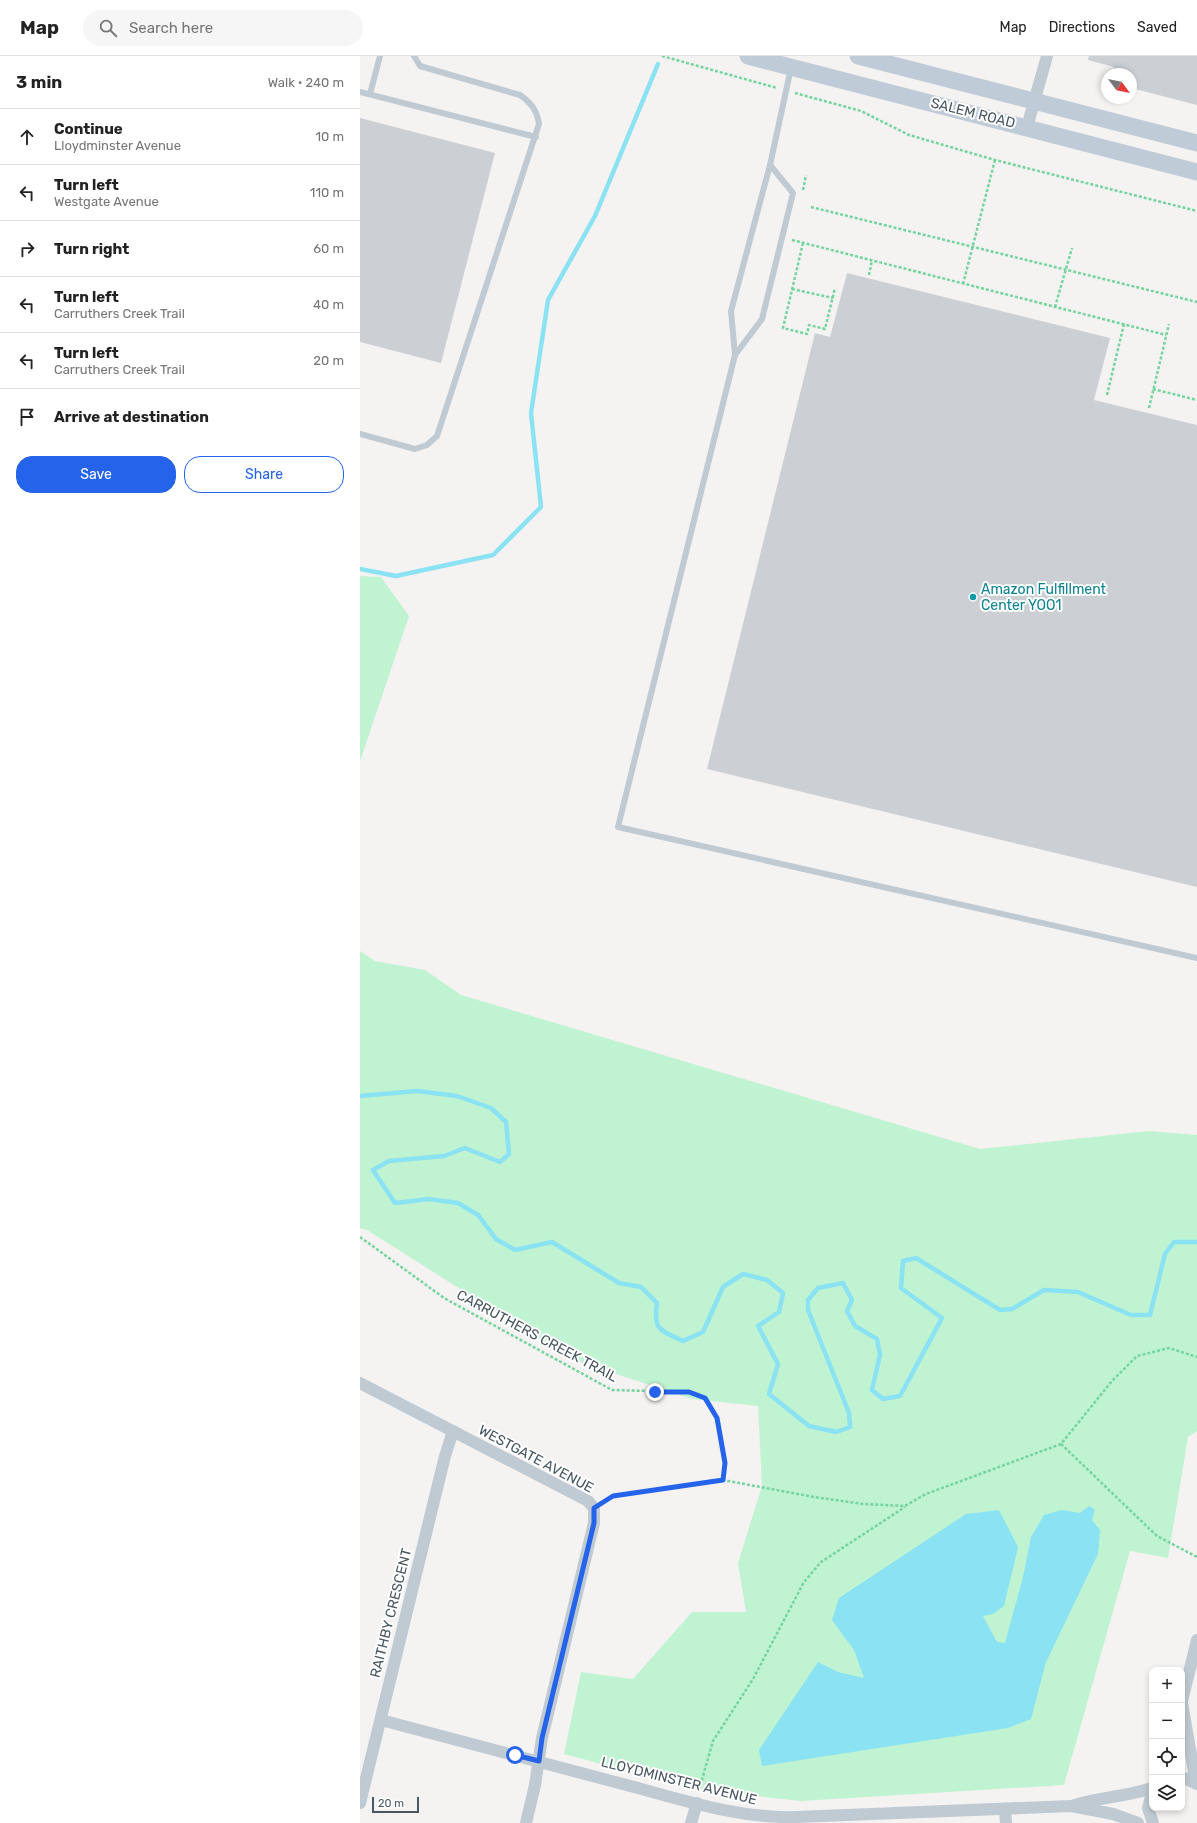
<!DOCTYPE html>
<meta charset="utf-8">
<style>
body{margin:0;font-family:Rubik,sans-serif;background:#f6f6f6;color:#222}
.controls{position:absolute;right:12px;bottom:12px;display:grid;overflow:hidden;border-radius:8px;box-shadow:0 2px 6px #0003}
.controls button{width:36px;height:36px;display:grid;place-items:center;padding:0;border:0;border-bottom:1px solid #e0e0e0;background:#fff;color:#222;font:20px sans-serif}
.compass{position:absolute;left:741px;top:12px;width:36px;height:36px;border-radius:50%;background:#fff;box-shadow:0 2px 6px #0003;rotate:122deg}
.scale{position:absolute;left:12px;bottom:10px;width:47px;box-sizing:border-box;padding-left:4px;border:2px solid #485761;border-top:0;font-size:11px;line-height:14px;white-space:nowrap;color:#485761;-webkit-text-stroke:3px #fff;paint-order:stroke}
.stop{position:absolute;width:12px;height:12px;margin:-9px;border:3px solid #2563eb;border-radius:50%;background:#fff}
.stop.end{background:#2563eb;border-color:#fff;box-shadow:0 1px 4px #0008}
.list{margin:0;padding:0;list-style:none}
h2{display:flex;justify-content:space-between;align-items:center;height:52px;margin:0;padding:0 16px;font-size:17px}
h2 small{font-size:13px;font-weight:400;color:#767676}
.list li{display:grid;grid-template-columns:26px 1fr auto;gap:12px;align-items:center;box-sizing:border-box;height:56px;padding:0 16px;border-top:1px solid #e0e0e0}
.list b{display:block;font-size:15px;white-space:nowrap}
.list p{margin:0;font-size:13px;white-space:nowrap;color:#767676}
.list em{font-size:13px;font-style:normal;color:#767676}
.actions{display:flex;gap:8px;padding:12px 16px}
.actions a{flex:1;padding:9px 0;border:1px solid #2563eb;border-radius:16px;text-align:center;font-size:14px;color:#2563eb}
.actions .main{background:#2563eb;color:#fff}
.icon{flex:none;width:22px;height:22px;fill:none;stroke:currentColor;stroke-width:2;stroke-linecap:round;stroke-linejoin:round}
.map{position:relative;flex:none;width:837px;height:1767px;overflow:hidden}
header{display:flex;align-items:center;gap:24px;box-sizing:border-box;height:56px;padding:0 20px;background:#fff;border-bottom:1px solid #e0e0e0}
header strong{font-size:19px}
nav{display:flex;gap:22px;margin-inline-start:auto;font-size:14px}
.search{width:280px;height:36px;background:#f6f6f6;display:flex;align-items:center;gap:10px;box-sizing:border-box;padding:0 14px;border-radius:22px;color:#767676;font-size:15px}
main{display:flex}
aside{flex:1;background:#fff}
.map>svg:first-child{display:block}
</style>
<header>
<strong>Map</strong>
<div class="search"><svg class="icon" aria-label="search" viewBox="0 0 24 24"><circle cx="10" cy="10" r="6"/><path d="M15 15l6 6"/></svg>Search here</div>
<nav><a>Map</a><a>Directions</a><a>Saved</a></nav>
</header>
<main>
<aside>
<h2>3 min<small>Walk · 240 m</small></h2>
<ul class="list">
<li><svg class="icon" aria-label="ahead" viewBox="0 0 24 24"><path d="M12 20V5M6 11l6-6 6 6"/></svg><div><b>Continue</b><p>Lloydminster Avenue</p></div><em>10 m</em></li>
<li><svg class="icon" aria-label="left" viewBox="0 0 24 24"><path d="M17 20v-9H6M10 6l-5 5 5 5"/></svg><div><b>Turn left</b><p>Westgate Avenue</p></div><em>110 m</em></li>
<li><svg class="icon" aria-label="right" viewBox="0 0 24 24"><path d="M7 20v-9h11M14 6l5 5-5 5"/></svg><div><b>Turn right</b></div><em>60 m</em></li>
<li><svg class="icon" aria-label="left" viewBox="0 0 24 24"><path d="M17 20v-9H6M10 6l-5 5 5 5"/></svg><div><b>Turn left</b><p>Carruthers Creek Trail</p></div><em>40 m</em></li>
<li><svg class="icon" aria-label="left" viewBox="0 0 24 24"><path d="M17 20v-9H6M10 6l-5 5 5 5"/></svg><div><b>Turn left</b><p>Carruthers Creek Trail</p></div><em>20 m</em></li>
<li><svg class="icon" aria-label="arrive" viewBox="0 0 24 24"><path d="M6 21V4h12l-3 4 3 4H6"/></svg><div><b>Arrive at destination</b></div></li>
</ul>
<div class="actions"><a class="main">Save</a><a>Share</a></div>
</aside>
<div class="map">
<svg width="837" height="1767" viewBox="0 0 837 1767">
<rect width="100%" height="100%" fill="#f5f2f2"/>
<g fill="#c0f3d1">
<polygon points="0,520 21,521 49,560 0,705"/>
<polygon points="0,895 15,905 65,914 101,939 620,1093 789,1075 837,1079 837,1375 828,1381 808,1502 770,1495 704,1729 441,1745 340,1734 204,1698 221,1616 273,1623 332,1556 386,1556 378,1507 402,1430 398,1350 332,1343 211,1303 7,1174 0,1172"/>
</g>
<polygon fill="#8ae2f2" points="729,1450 735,1454 732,1464 740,1474 738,1498 686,1606 671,1663 648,1672 402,1710 399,1694 458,1606 478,1616 504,1622 494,1594 472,1564 479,1542 606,1458 639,1454 658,1491 644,1550 633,1558 623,1560 637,1586 645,1587 663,1521 671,1481 684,1459 702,1454 720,1457"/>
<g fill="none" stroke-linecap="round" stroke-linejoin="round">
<g stroke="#8ae2f2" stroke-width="4.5">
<polyline points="0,513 36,520 133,499 181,451 171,357 188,244 235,160 298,8"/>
<path d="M0,1040L57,1035L97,1040L131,1052L146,1066L149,1098L140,1106L105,1092L84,1100L29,1105L13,1114L35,1147L69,1143L98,1147L118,1159L136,1183L155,1194L192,1186L259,1227L281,1231L297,1247C293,1275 300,1274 323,1285L343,1276L363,1231L383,1218L407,1224L423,1237L419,1256L398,1270L418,1308L409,1338L449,1370L476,1376L490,1371L489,1357L448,1254V1244L458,1232L483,1227L492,1244L487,1255L495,1270L517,1283L520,1299L512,1334L523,1343L540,1340L582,1262L541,1232L543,1205L556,1202L640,1254L652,1253L684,1234L718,1236L771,1259H790L805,1198L814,1186H837"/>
</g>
</g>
<g fill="#ccd0d5">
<polygon points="729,0 837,0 837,49 771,32 771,18 752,18 754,11 728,4"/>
<polygon points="0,62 135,97 81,307 0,286"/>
<polygon points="487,217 750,282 734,344 837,369 837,831 347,713 455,277 470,281"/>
</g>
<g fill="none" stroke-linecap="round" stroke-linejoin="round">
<g stroke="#75d4a0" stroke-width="2.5" stroke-dasharray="3 2" stroke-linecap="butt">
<polyline points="302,0 417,32"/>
<polyline points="435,37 501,55 549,79 635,104 837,155"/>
<polyline points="443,134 446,119"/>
<polyline points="451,151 837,246"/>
<polyline points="432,184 806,279"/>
<polyline points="443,187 423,272 447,278 449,269 465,273 475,232"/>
<polyline points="509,219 512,204"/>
<polyline points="603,228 635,104"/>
<polyline points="432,233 473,242"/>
<polyline points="695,251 712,192"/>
<polyline points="793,333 837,344"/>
<polyline points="747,339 764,268"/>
<polyline points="789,352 809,268"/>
<polyline points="0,1181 84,1242 252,1334 329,1336 345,1342 357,1362 365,1407 363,1424 454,1441 503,1448 545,1450 566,1438 701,1388 752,1325 777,1300 809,1292 837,1301"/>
<polyline points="701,1388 797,1480 837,1501"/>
<polyline points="245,1445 253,1440 363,1424"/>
<polyline points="339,1734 353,1685 393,1623 444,1526 461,1506 545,1451"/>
</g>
<g stroke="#c0cad2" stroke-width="6">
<polyline points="431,12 410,109 371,255 375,299 258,771 837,902"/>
<polyline points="0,36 176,81"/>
<polyline points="10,38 20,0"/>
<polyline points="375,299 402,263 433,137 410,109"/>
<path d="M0,378L55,393L67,389L77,380L179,68C177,54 171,47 160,39L60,10L54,0"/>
</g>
<g stroke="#c0cad2" stroke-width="12">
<polyline points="667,71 687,0"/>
<polyline points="0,1327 228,1445 234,1452 234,1467 182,1682 175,1729 166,1767"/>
<polyline points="822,1645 837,1584"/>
<polyline points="822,1647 836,1727"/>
<path d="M21,1664C101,1685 180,1706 259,1727C317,1742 376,1763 437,1761L711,1750L753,1758L778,1767"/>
<polyline points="822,1721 837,1728"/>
<polyline points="792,1736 788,1752 793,1767"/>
<polyline points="0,1747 85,1400 93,1375"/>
<path d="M712,1750C738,1741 766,1741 792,1732"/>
<polyline points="645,1754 646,1767"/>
<polyline points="331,1767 337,1747"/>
</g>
<g stroke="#bfccd7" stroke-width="17">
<polyline points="388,0 837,116"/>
<polyline points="498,0 837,87"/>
</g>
</g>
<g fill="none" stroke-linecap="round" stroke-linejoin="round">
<polyline stroke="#2563eb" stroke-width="5" points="155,1699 179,1705 182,1682 234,1467 234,1452 253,1440 363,1424 365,1407 357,1362 345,1342 329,1336 295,1336"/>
</g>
<circle fill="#0f9aa8" stroke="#fff" stroke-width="1.5" cx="613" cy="541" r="4"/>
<g text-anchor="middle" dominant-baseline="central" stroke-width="4" stroke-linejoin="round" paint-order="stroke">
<g font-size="14" fill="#485761" stroke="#fff">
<text transform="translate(613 57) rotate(14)">SALEM ROAD</text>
<text transform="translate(177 1280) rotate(28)">CARRUTHERS CREEK TRAIL</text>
<text transform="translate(176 1403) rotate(28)">WESTGATE AVENUE</text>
<text transform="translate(31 1557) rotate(-76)">RAITHBY CRESCENT</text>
<text transform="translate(319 1725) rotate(14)">LLOYDMINSTER AVENUE</text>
</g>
<g font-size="14" fill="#0d838f" stroke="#fff" text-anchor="start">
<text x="621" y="533">Amazon Fulfillment<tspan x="621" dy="16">Center YOO1</tspan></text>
</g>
</g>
</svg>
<div class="controls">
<button>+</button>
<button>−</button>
<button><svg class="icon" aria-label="locate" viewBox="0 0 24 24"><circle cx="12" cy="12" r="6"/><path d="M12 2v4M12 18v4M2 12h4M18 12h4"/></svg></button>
<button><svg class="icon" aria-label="layers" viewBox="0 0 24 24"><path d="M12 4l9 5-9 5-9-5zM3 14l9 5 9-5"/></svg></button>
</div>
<svg class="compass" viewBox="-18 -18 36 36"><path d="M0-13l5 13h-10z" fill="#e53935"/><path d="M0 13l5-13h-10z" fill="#767676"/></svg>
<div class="scale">20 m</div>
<div class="stop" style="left:155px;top:1699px"></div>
<div class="stop end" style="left:295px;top:1336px"></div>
</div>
</main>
